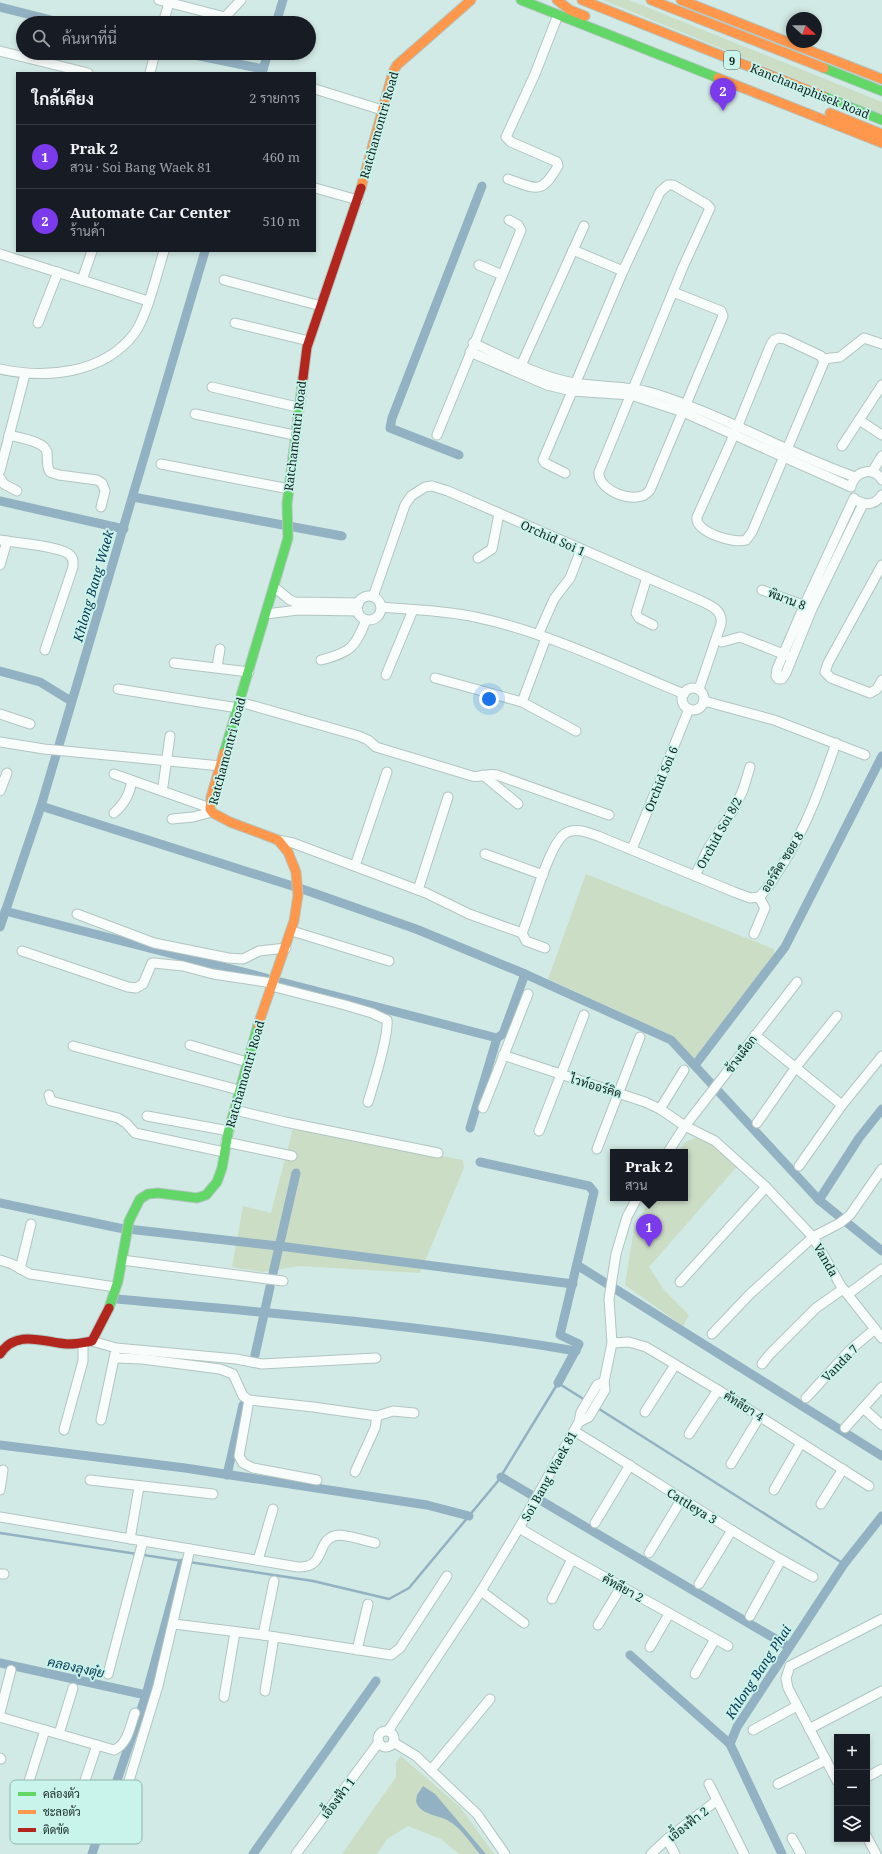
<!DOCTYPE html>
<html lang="th">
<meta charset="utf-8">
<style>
body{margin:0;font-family:"Noto Serif",Sarabun,serif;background:#242831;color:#f1f3f6}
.controls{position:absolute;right:12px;bottom:12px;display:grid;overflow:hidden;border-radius:0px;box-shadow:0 2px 6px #0003}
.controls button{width:36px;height:36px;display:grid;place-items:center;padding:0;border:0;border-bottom:1px solid #363941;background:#171b24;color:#f1f3f6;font:20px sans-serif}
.compass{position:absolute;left:786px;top:12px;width:36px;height:36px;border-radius:50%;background:#171b24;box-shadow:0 2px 6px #0003;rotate:112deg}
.you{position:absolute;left:489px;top:699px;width:14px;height:14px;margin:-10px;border:3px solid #fff;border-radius:50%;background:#1a73e8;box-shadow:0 0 0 6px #1a73e833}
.badge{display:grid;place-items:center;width:26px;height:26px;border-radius:50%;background:#7c3aed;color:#fff;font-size:13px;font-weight:700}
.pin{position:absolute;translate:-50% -33px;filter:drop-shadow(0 1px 2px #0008)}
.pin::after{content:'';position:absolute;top:21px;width:14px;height:12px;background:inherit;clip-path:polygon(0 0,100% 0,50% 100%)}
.popup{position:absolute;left:610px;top:1149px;width:78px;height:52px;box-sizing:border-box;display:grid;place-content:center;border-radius:0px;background:#171b24;filter:drop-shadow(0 1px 3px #0005);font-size:13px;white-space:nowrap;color:#9ea1a6}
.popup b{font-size:15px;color:#f1f3f6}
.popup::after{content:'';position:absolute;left:50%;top:100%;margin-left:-8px;border:8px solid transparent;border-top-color:#171b24}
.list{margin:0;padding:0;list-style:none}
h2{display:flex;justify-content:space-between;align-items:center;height:52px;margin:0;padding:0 16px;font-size:17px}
h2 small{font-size:13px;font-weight:400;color:#9ea1a6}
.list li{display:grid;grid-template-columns:26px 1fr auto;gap:12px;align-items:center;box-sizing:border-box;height:64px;padding:0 16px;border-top:1px solid #363941}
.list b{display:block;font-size:15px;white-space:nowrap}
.list p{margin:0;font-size:13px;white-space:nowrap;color:#9ea1a6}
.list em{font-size:13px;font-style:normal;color:#9ea1a6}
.icon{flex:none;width:22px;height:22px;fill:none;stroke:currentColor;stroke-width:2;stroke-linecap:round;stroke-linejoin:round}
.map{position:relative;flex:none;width:882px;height:1854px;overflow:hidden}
.search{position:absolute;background:#171b24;box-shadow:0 2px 6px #0003;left:16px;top:16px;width:300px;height:44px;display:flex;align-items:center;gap:10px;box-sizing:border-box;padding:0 14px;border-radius:22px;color:#9ea1a6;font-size:15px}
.panel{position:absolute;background:#171b24;box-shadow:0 2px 6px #0003;left:16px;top:72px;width:300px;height:180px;border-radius:0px}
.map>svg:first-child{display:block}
</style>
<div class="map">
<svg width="882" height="1854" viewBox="0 0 882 1854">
<rect width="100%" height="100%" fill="#d2eae5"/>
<g fill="#ccddc6">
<polygon points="603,0 629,0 882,102 882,114"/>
<polygon points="586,874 774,949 774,955 693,1060 669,1034 548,979"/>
<polygon points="293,1128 463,1160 464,1168 420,1273 300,1266 262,1272 232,1267 243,1206 271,1213"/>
<polygon points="700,1136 720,1143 739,1164 649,1267 664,1290 689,1315 683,1326 625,1285 634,1228 651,1198 685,1198 685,1152 678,1152 685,1142"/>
<polygon points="401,1756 460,1807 494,1854 459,1854 441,1839 408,1826 387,1839 377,1854 342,1854 396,1777 396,1762"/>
</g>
<path fill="#92b1c3" d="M423,1786L435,1794L486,1854H480C470,1843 461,1827 447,1820C437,1815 419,1814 416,1801L417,1795Z"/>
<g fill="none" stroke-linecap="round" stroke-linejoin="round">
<g stroke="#92b1c3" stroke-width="2.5">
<polyline points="596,1407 844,1564"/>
<polyline points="0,1533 313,1581 389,1599 409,1588 498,1481 558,1383 585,1400"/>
</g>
<g stroke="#92b1c3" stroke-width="9">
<polyline points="0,7 63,23"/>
<polyline points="276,23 283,0"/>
<polyline points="185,53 263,69"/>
<polyline points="262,73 268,53"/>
<polyline points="459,455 390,428 392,418 482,186"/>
<polyline points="133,497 342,536"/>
<polyline points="0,501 124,529"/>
<polyline points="0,671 40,682 71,701"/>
<polyline points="41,806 305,890 416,929 525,974 671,1040 819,1200 882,1251"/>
<polyline points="5,911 266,978"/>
<polyline points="0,927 41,806 205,251"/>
<polyline points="281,982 497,1038 503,1034 525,974"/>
<polyline points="695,1065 785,947 882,756"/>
<polyline points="470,1128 497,1038"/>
<polyline points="480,1162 589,1186 594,1192 560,1335 579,1344 558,1383"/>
<polyline points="819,1200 859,1138 882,1109"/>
<polyline points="0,1203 119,1228 287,1247 573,1284"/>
<polyline points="577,1265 882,1456"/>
<polyline points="273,1273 296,1173"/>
<path d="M117,1299C270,1313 424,1325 576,1351"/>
<polyline points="255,1355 270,1287"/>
<polyline points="0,1445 185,1468 427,1505 469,1516"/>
<polyline points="227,1475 243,1405"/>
<polyline points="501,1477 789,1647"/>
<polyline points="630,1655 730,1744"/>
<polyline points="0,1663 146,1695"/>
<polyline points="92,1854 146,1695 182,1563"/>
<polyline points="253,1854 376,1681"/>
<polyline points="782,1854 730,1744 737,1727 844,1564 882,1516"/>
</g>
<defs>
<g id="street">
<polyline points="159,0 221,16 227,23"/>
<polyline points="224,18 241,0"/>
<polyline points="163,23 169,3"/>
<polyline points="0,51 88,73"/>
<polyline points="150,73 155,53"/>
<polyline points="315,89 382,110"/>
<path d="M508,179C537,189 541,195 558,166L557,162L511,142L506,137L535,74L558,15"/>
<polyline points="315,188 358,200"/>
<polyline points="573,250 623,271"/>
<polyline points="0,254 148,301"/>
<polyline points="479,265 502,275"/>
<polyline points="82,280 92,251"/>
<polyline points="224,280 321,306"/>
<polyline points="38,323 58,272"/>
<polyline points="235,323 309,341"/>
<path d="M779,338L785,339L821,356L824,362L752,532L746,540C734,544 694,532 697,517L734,435L771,344L774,340Z"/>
<path d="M473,343C506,358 539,377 575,383C604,388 627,385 656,394C725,416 787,453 855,477"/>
<polyline points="470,352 547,385 572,391 631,395 683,412 851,487"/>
<polyline points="823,359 840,357 864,338 882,344"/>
<path d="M0,369C46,379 103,374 134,334C147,317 157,273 164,251"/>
<polyline points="519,370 584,226"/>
<polyline points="212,387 297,407"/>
<polyline points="195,414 294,435"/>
<polyline points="859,420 882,435"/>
<path d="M9,435C19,438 44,441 47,452C48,460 46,465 50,472L59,475L97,480L102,483L105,491L101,507"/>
<polyline points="437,435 521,230 518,225 509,220"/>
<polyline points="842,446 882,385"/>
<polyline points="161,464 289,489"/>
<polyline points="0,471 25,374"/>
<polyline points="872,472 882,456"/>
<path d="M565,473L545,463L543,460L623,271L660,192L668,185H673L706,204L710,208L683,267L599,472C597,491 638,507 650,490L723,316L721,311L673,292"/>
<polyline points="0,478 4,484 17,491"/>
<path d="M852,483C858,470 874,467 882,480"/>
<polyline points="854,498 804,606 777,669 776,676 778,679 782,679 786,673 812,609 863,504"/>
<path d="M858,501C867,506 876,504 882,495"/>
<path d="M0,540C15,543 61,546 70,555C74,559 73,562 73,567L45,650"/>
<polyline points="478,558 492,549 499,514"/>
<polyline points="0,565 7,541"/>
<polyline points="882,565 828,663 825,672 831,678 870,693 877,689 882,680"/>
<polyline points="647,577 636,613 639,618 653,625"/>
<polyline points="274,587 290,600 295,602 359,603"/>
<polyline points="762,590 808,607"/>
<circle cx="369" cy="608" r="12"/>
<path d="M373,597L405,505L411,496L425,487L432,486L448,491L699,600C710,605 723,610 721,624L699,689"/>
<path d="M381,607C412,610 445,610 475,617C547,632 616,666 684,694"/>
<polyline points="266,614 298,610 358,611"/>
<polyline points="538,635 554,599 570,578 581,550"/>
<polyline points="722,642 740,637 788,656"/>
<path d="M321,660C351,652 355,648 366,620"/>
<polyline points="174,663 249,672"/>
<polyline points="217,667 220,649"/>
<polyline points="386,675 413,610"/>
<polyline points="435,678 522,702 576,731"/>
<circle cx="693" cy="699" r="11"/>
<polyline points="118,689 238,708"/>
<polyline points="704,701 774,720 865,755"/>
<path d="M240,702L359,736L368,740L376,747L472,776C480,778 488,773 497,775L609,815"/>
<polyline points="522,702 546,638"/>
<polyline points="0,714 30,724"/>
<polyline points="0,742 44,749 221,766"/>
<polyline points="114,774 210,808"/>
<polyline points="483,775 518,804"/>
<polyline points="163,786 170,736"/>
<polyline points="0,791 7,773"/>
<path d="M114,813C125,803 129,795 132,781"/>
<polyline points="172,819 193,817 212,812"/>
<polyline points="278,840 293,843 426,893 469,914 522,933"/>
<polyline points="632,849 689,709"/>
<polyline points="485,854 543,875"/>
<polyline points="355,866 387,772"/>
<polyline points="695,876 709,847 735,807 743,790 750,767"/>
<polyline points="418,890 448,797"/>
<polyline points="77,914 154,943 228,958 243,959 259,951 286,948"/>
<polyline points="292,931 389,961"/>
<polyline points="754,934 765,908 759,897"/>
<path d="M545,948L526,941L522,933C531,913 549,842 566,833C576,827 589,833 598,836L734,892L750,898L759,897C768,889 774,878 781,867C806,829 821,786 836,743"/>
<polyline points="22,951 128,987 136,988 143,984 152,963 154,963 183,966 213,974 272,983"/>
<path d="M271,986L345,1005L372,1013L387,1020C389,1035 373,1086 368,1102"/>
<polyline points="755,1035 842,1105"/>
<polyline points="190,1045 247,1062"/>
<polyline points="73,1046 239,1090"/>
<polyline points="503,1055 645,1102 660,1109 685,1126 715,1141 766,1187 813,1237 841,1286 882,1338"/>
<polyline points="49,1095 51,1101 118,1118 126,1123 135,1133 224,1152"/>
<polyline points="483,1108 528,994"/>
<polyline points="660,1109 684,1070"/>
<polyline points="235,1110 285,1122 438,1153"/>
<polyline points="147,1116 229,1131"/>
<polyline points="757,1123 796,1067 837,1016"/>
<polyline points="539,1131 584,1015"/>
<polyline points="226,1142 292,1156"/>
<polyline points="597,1149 640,1037"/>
<polyline points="668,1152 685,1126 797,982"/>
<polyline points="799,1166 842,1105 882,1056"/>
<polyline points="0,1260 12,1264 30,1274 115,1287"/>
<polyline points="122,1260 283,1281"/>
<polyline points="20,1269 31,1224"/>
<polyline points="680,1282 766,1187"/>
<polyline points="848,1294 882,1269"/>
<polyline points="712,1334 750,1294 813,1237 840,1223 850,1215 882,1169"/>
<polyline points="92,1341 116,1348 236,1359 262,1364 376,1358"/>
<polyline points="612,1343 629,1342 646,1347 718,1390 869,1486"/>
<polyline points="115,1358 142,1359 220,1369 233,1374 243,1396 249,1400 313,1407 377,1416 375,1428 355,1472"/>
<polyline points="762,1364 769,1355 816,1308 843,1289"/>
<polyline points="806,1398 850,1350 875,1329"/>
<polyline points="249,1400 239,1456 243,1463 253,1468 317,1480"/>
<polyline points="863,1408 882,1425"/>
<polyline points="645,1412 675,1365"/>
<polyline points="377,1416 393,1411 414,1413"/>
<polyline points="101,1420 115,1354"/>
<polyline points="579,1422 589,1417 605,1390 604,1382 612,1343 609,1299 616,1254 627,1217 637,1198"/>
<polyline points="845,1428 882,1387"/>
<polyline points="64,1430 83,1361 83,1343"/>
<path d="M574,1431C654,1479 730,1533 813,1577"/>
<polyline points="689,1434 718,1390"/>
<polyline points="731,1464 760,1416"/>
<polyline points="90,1480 213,1494"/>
<polyline points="0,1490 3,1470"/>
<polyline points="774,1490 801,1443"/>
<polyline points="821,1504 843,1469"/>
<path d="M0,1517L298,1567C326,1568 316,1542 334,1536C342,1533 366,1541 375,1543"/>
<polyline points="595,1523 630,1465"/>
<polyline points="519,1528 572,1559 728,1646"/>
<polyline points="130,1539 139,1487"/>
<polyline points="649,1553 681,1500"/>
<polyline points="258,1560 273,1509"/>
<polyline points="0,1574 4,1574"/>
<polyline points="699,1584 732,1530"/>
<polyline points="481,1591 524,1623"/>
<polyline points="552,1599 572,1559"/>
<polyline points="750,1616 781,1560"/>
<polyline points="174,1624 263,1635 391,1655 400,1648 447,1576"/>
<polyline points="598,1625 621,1587"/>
<polyline points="263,1635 274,1581"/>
<polyline points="650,1647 669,1614"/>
<polyline points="357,1650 368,1604"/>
<polyline points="108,1674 143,1541"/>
<polyline points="695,1674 715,1639"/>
<polyline points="265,1691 274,1637"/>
<polyline points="224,1697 235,1632"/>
<polyline points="0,1713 11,1670"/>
<path d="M0,1717L114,1750C128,1744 130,1726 135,1713"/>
<polyline points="809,1729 882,1691"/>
<polyline points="753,1730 797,1706"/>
<polyline points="388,1731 481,1591 519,1528 579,1422 581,1412 597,1385 604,1382"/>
<circle cx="386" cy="1739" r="8"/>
<polyline points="59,1734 73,1688"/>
<polyline points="393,1742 416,1756 477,1814 505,1854"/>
<polyline points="0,1758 1,1759"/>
<polyline points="431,1770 490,1699"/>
<polyline points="867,1777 882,1769"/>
<polyline points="837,1781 788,1688 786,1678 790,1666 882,1619"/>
<polyline points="709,1784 744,1854"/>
<polyline points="778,1784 826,1760"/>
<polyline points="26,1791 45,1730"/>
<polyline points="77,1804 97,1745"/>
<polyline points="116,1823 158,1686 190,1549"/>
<polyline points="867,1837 876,1854"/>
<polyline points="792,1838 801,1854"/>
<polyline points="667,1839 675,1854"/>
<polyline points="296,1854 379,1742"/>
<polyline points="651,1854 667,1839 716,1801"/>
</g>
<g id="fast">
<polyline points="521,0 718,78"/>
<polyline points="824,68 882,91"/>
<polyline points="823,96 882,120"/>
<polyline points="224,753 288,538 287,504 303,378"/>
<polyline points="109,1308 118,1281 129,1221 140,1199 148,1194 158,1193 197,1198 206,1195 217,1182 222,1168 228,1133 258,1025"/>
</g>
<g id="slow">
<polyline points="557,0 570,10 585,16"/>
<polyline points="582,0 823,96"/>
<polyline points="651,0 824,68"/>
<polyline points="681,0 882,79"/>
<polyline points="718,78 882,143"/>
<polyline points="830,113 882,134"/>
<polyline points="361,188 393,72 397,65 471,0"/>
<polyline points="224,753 211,797 210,809 213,813 230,822 278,840 288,852 296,872 298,895 294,921 258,1025"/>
</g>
<g id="jam">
<polyline points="303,378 307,347 361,188"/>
<path d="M0,1354C16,1329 43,1342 67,1344C76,1344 83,1343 92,1341L109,1308"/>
</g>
</defs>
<use href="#street" stroke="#b2c5c1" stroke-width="11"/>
<use href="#fast" stroke="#b2c5c1" stroke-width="11"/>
<use href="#slow" stroke="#b2c5c1" stroke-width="11"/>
<use href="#jam" stroke="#b2c5c1" stroke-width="11"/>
<use href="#street" stroke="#f8fcfb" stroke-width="9"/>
<use href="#fast" stroke="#63d668" stroke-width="9"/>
<use href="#slow" stroke="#ff974d" stroke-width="9"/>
<use href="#jam" stroke="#b3261e" stroke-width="9"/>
</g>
<g text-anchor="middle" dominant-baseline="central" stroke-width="3.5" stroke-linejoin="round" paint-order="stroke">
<rect fill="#c8f4eb" stroke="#48615c" stroke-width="1" x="724" y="51" width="16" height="18" rx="3"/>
<g font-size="11" font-weight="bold" fill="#11221f">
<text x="732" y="60">9</text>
</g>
<g font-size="12" fill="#11221f" stroke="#c8f4eb">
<text transform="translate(810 91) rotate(22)">Kanchanaphisek Road</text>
<text transform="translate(379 125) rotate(-74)">Ratchamontri Road</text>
<text transform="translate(295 436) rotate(-83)">Ratchamontri Road</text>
<text transform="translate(553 538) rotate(24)">Orchid Soi 1</text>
<text transform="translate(787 599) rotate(21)">พิมาน 8</text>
<text transform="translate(227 751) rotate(-75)">Ratchamontri Road</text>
<text transform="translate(661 779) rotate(-68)">Orchid Soi 6</text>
<text transform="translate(719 833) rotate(-61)">Orchid Soi 8/2</text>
<text transform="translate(782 862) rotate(-58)">ออร์คิด ซอย 8</text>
<text transform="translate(741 1054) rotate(-53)">ช้างเผือก</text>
<text transform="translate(245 1074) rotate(-74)">Ratchamontri Road</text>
<text transform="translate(596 1086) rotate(17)">ไวท์ออร์คิด</text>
<text transform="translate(826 1260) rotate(60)">Vanda</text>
<text transform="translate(840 1363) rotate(-46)">Vanda 7</text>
<text transform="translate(744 1406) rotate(32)">คัทลียา 4</text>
<text transform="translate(549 1476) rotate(-61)">Soi Bang Waek 81</text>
<text transform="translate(692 1506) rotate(32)">Cattleya 3</text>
<text transform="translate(623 1588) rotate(29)">คัทลียา 2</text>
<text transform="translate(338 1798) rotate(-53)">เอื้องฟ้า 1</text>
<text transform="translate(688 1824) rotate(-38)">เอื้องฟ้า 2</text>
</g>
<g font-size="13" font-style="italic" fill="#073452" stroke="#c8f4eb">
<text transform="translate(93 586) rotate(-74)">Khlong Bang Waek</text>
<text transform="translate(76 1667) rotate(12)">คลองลุงตุ๋ย</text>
<text transform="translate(758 1672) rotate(-57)">Khlong Bang Phai</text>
</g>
</g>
<rect x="10" y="1780" width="132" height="64" rx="6" fill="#c8f4eb" stroke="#91b5ae" stroke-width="1"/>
<rect x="18" y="1792" width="18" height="4" fill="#63d668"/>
<rect x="18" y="1810" width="18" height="4" fill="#ff974d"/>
<rect x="18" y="1828" width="18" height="4" fill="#b3261e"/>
<g font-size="11" fill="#11221f">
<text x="43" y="1798">คล่องตัว</text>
<text x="43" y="1816">ชะลอตัว</text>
<text x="43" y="1834">ติดขัด</text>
</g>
</svg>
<div class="controls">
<button>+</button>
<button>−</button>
<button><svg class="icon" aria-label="layers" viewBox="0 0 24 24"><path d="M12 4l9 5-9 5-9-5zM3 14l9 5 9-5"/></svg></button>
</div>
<svg class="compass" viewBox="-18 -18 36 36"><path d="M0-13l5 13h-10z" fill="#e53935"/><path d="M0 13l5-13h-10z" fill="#9ea1a6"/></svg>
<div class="you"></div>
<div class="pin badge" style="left:649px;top:1247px">1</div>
<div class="popup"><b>Prak 2</b>สวน</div>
<div class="pin badge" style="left:723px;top:111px">2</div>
<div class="search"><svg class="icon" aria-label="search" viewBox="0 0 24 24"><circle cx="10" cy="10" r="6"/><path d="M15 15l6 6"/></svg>ค้นหาที่นี่</div>
<section class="panel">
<h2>ใกล้เคียง<small>2 รายการ</small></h2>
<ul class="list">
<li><span class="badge">1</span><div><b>Prak 2</b><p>สวน · Soi Bang Waek 81</p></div><em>460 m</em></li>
<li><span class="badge">2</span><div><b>Automate Car Center</b><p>ร้านค้า</p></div><em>510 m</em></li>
</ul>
</section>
</div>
